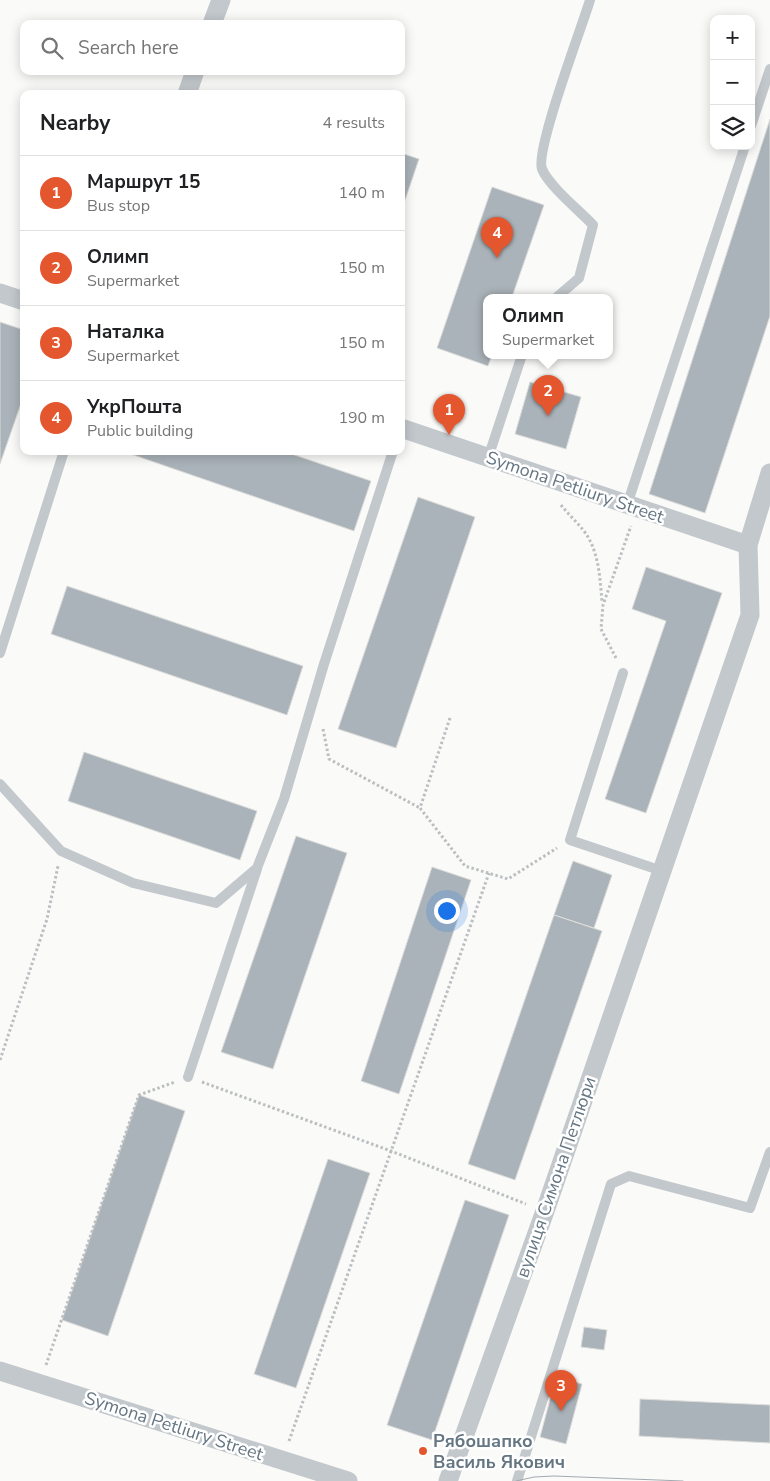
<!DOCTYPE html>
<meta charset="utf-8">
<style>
body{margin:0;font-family:"Nunito Sans",sans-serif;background:#f2f2f2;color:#202124}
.controls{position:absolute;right:15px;top:15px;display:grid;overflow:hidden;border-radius:10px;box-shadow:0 2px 12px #0003}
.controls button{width:45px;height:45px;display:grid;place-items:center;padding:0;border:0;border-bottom:1px solid #e0e0e0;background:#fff;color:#202124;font:25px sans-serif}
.you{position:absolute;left:446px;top:910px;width:18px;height:18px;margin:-12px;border:4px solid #fff;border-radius:50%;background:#1a73e8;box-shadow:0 0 0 8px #1a73e833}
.badge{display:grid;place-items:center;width:32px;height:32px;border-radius:50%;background:#e4572e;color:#fff;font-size:16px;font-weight:700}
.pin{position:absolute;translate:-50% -41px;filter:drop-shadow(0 1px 2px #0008)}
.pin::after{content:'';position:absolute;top:26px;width:18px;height:15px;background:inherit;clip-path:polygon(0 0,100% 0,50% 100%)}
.popup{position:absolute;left:483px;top:294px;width:130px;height:65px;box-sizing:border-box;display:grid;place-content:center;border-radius:10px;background:#fff;filter:drop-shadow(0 1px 4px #0005);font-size:16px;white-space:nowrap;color:#757577}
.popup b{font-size:19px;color:#202124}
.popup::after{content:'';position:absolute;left:50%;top:100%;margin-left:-10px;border:10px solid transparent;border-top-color:#fff}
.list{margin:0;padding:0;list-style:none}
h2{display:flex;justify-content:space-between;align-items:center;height:65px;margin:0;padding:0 20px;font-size:21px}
h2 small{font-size:16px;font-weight:400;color:#757577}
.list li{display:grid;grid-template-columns:32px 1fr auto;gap:15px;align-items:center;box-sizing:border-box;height:75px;padding:0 20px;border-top:1px solid #e0e0e0}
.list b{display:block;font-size:19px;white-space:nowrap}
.list p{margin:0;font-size:16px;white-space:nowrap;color:#757577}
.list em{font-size:16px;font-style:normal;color:#757577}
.icon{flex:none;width:28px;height:28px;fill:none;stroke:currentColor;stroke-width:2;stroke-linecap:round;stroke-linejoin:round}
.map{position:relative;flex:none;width:770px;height:1481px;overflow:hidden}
.search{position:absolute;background:#fff;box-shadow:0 2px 12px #0003;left:20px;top:20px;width:385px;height:55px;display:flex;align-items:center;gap:12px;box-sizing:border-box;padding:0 18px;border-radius:10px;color:#757577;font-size:19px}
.panel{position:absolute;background:#fff;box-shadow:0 2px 12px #0003;left:20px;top:90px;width:385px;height:365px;border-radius:10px}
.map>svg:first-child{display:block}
</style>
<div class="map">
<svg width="770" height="1481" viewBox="0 0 770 1481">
<rect width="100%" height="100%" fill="#fafaf8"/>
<g fill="#aab3b9" stroke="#dcdcda">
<polygon points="770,119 770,316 705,513 649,494"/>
<polygon points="401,153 419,159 401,212"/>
<polygon points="492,187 544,205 512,297 487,297 487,355 492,355 488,366 437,348"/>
<polygon points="0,322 24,330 24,395 0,464"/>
<polygon points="530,382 581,397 566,449 515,434"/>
<polygon points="122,451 283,451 371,481 354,531"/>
<polygon points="418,497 475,517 396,748 338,729"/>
<polygon points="646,567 722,593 646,813 605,799 666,621 632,609"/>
<polygon points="67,586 303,666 287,715 51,634"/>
<polygon points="84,752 257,811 240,860 68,801"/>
<polygon points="296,836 347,853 273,1069 221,1052"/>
<polygon points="573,861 612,875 594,928 554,915"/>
<polygon points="432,867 471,880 399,1094 361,1081"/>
<polygon points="554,915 602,931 515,1180 468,1164"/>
<polygon points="139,1095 185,1111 108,1336 62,1320"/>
<polygon points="328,1159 370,1173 296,1388 254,1374"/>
<polygon points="465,1200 509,1215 432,1440 387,1425"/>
<polygon points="584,1327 607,1330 604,1350 581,1347"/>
<polygon points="556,1377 582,1384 566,1444 540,1437"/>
<polygon points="640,1399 770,1405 770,1443 639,1436"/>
</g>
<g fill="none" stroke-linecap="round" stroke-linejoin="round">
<g stroke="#bbbfc2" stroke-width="3" stroke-dasharray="2.5 2.5" stroke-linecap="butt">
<path d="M561,505C568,514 577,522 584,531C599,551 600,578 602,602"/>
<polyline points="616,658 601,629 603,605 631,526"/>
<polyline points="450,718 420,808 465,866 508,879 557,848"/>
<polyline points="323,729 329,759 420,808"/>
<polyline points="0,1060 47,919 58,866"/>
<polyline points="202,1082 391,1151 526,1204"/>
<polyline points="46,1365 139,1095 175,1082"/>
<polyline points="289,1441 489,873"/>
</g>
<g stroke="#c3c8cc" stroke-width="10">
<polyline points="751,126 770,69"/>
<path d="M557,297L579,278L593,225C580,211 549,186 542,169C535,150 582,27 590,0"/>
<polyline points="488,458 522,355"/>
<polyline points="627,505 745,146"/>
<polyline points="0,653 64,451"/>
<polyline points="623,673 570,840 662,871"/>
<polyline points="0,784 61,851 133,883 216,903 257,868 284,799 324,664 393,451"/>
<polyline points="188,1077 257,869"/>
<polyline points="517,1481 611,1184 629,1176 750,1208 770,1152"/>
</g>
<g stroke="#c3c8cc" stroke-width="19">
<polyline points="212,24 221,0"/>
<polyline points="187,94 195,71"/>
<polyline points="0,293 24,301"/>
<polyline points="401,428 748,545"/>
<polyline points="0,1371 348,1481"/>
<polyline points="448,1481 545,1211 750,615 748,545 770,473"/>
</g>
<polyline stroke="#a2aab0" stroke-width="1" points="516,1481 534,1477 554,1476 683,1481"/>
</g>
<circle fill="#e4572e" stroke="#fff" stroke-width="2" cx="423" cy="1451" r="5"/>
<g text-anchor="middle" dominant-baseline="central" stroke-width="5" stroke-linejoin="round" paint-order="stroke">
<g font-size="18" fill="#657683" stroke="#fff">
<text transform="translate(575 487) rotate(19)">Symona Petliury Street</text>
<text transform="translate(556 1177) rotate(-71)">вулиця Симона Петлюри</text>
<text transform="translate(174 1426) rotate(18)">Symona Petliury Street</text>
</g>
<g font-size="18" font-weight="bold" fill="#657683" stroke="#fff" text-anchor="start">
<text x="433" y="1441">Рябошапко<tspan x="433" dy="21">Василь Якович</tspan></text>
</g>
</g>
</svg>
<div class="controls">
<button>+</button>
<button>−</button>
<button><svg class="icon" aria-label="layers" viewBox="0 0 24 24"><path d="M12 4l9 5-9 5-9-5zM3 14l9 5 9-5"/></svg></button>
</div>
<div class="you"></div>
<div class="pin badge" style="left:449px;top:435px">1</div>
<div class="pin badge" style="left:548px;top:416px">2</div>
<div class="popup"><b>Олимп</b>Supermarket</div>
<div class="pin badge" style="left:561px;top:1411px">3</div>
<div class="pin badge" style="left:497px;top:258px">4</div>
<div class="search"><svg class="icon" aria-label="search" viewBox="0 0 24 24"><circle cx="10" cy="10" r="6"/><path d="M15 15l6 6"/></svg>Search here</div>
<section class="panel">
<h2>Nearby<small>4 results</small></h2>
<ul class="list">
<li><span class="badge">1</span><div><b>Маршрут 15</b><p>Bus stop</p></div><em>140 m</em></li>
<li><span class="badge">2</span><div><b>Олимп</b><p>Supermarket</p></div><em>150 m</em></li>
<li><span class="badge">3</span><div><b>Наталка</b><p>Supermarket</p></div><em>150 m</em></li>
<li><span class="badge">4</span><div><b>УкрПошта</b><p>Public building</p></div><em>190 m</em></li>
</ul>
</section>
</div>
